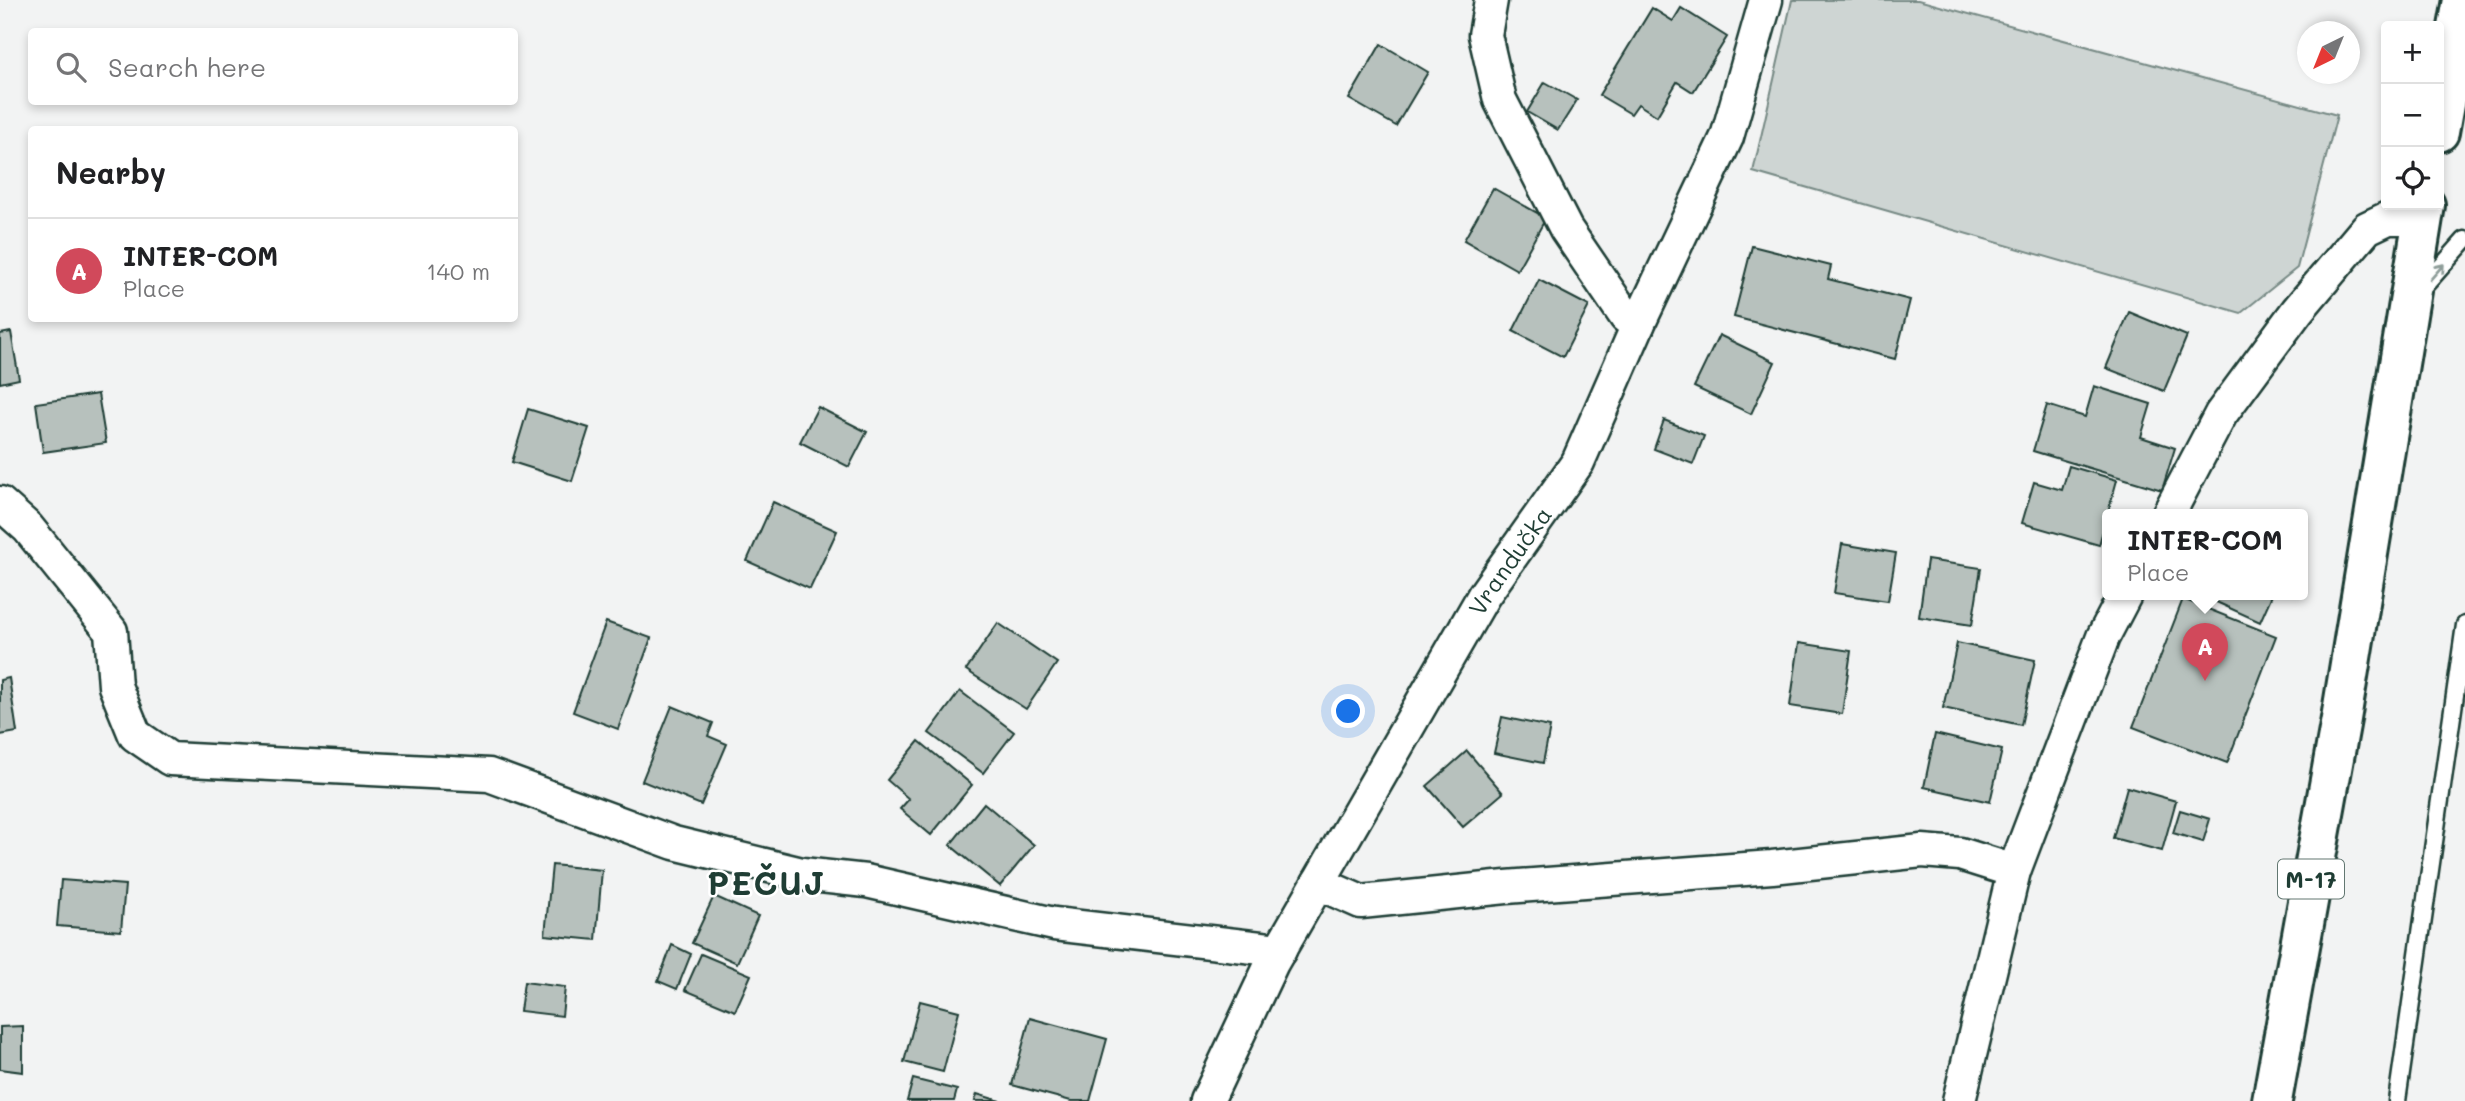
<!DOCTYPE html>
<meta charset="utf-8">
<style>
body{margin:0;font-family:Mali,sans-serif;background:#f6f6f6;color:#202124}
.controls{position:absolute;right:21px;top:21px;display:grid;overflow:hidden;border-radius:7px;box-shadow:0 4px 10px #0003}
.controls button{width:63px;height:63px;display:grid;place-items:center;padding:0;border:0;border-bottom:2px solid #e0e0e0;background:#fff;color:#202124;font:35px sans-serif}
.compass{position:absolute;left:2297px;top:21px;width:63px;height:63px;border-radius:50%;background:#fff;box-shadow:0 4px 10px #0003;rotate:223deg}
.you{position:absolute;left:1349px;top:712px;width:24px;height:24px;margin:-18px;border:5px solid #fff;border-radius:50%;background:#1a73e8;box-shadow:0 0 0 10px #1a73e833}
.badge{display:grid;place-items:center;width:46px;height:46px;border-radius:50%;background:#d1495b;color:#fff;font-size:23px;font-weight:700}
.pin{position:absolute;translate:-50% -58px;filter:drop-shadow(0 2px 4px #0008)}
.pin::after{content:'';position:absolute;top:37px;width:24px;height:21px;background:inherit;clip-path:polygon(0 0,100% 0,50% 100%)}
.popup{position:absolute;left:2102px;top:509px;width:206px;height:91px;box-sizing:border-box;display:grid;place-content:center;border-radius:7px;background:#fff;filter:drop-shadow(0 2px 5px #0005);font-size:23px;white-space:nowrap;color:#757577}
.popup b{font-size:26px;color:#202124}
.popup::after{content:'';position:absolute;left:50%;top:100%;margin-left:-14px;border:14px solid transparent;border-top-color:#fff}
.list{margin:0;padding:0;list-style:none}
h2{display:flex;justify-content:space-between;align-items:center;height:91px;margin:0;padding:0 28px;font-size:30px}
h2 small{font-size:23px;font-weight:400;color:#757577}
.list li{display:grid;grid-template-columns:46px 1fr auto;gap:21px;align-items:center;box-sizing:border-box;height:105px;padding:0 28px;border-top:2px solid #e0e0e0}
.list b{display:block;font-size:26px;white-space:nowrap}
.list p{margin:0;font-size:23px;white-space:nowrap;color:#757577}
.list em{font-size:23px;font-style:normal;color:#757577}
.icon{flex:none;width:38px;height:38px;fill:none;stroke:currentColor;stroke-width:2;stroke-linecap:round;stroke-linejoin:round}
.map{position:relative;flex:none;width:2465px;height:1101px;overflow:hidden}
.search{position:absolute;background:#fff;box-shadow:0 4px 10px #0003;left:28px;top:28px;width:490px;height:77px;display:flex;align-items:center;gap:18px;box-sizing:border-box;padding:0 24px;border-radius:7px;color:#757577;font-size:26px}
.panel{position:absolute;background:#fff;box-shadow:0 4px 10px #0003;left:28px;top:126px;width:490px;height:196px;border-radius:7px}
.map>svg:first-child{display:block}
</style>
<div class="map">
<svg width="2465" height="1101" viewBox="0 0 2465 1101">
<rect width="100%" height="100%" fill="#f2f3f3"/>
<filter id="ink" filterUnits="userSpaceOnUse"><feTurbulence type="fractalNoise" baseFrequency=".0143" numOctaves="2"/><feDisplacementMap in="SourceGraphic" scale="14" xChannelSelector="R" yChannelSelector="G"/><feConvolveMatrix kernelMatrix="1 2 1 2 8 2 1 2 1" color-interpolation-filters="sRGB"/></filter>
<g filter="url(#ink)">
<polygon fill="#ced5d3" stroke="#768984" stroke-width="2" points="1792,0 1918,0 2337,115 2297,268 2241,313 1753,172"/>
<g fill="#b7c1bd" stroke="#1f3d34" stroke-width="2">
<polygon points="1652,8 1673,21 1681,8 1727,37 1693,92 1677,82 1657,116 1638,104 1631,114 1599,95"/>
<polygon points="1381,44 1428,72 1396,126 1349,99"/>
<polygon points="1545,82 1577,100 1558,130 1527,112"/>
<polygon points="1493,188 1546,218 1517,270 1464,240"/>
<polygon points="1752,246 1831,266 1828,279 1910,300 1895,359 1734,317"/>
<polygon points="1539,280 1589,306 1563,357 1513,331"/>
<polygon points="2129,312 2187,336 2164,391 2106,368"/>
<polygon points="11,332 19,379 0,383 0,334"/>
<polygon points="1719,335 1775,362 1751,414 1694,387"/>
<polygon points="2094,386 2151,404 2141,437 2175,448 2162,490 2033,451 2047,405 2085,417"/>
<polygon points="98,394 106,443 43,452 36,403"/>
<polygon points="818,407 867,432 849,467 800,442"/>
<polygon points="528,409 589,428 572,481 512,462"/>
<polygon points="1664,420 1704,436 1693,464 1654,449"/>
<polygon points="2069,466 2117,480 2099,545 2022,523 2034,482 2062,490"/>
<polygon points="773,502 837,531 810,589 747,561"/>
<polygon points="1842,544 1896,553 1888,601 1834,593"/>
<polygon points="1927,560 1981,568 1972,625 1919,617"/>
<polygon points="2201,595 2272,595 2260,622"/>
<polygon points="2183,599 2276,636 2227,763 2133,727"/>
<polygon points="606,622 651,638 618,729 573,712"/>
<polygon points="998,623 1057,663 1026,709 966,670"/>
<polygon points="1799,643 1851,651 1842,714 1790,706"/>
<polygon points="1957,643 2035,660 2021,725 1943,708"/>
<polygon points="9,678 17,732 0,735 0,680"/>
<polygon points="960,691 1014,732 983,773 929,733"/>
<polygon points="672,706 713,723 708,736 727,744 701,805 642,781"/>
<polygon points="1502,717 1550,727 1543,763 1494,753"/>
<polygon points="1935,734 2002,750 1990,802 1924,787"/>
<polygon points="919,741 972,785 931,835 900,809 909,799 887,780"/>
<polygon points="1467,751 1503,793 1463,827 1427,786"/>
<polygon points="2127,787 2176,801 2162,851 2113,838"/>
<polygon points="984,803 1034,845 1000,886 950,845"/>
<polygon points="2180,810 2210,819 2203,842 2173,833"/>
<polygon points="552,865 602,870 596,940 545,935"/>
<polygon points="61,880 125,885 121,931 57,926"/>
<polygon points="714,896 758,916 737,963 692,943"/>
<polygon points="672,945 691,954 677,989 658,981"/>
<polygon points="701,954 751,975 735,1011 685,990"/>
<polygon points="524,982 565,987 562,1016 520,1011"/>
<polygon points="920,1001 959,1011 943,1072 904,1062"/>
<polygon points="1030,1018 1107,1039 1090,1101 1071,1101 1012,1085"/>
<polygon points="23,1026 23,1072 0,1069 0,1027"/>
<polygon points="913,1079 957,1090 954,1101 907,1101"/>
<polygon points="977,1094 1000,1101 975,1101"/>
</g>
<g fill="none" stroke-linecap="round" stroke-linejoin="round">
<defs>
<g id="lane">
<polyline points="2419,292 2465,240"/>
<polyline points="2397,1101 2465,625"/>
</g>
<g id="street">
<polyline points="1491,0 1485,35 1500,100 1566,229 1626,317 1638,325"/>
<polyline points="0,503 28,528 111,631 115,686 135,735 170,759 489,775 674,843 802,874 866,881 1054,924 1280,950"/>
<polyline points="2168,515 2221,414 2297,311 2367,228 2388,218 2423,218"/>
<polyline points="1318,883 1361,902 1506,887 1772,867 1922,851 1960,854 2014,871"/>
<path id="s1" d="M1207,1101L1272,963L1484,595L1578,462L1638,325L1727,137L1766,0"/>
<polyline points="1959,1101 2014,871 2103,637 2125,595"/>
</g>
<g id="primary">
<polyline points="2439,132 2463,0"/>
<polyline points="2272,1101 2341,719 2425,205"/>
</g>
</defs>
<use href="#lane" stroke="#1f3d34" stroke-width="21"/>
<use href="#street" stroke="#1f3d34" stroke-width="37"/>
<use href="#primary" stroke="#1f3d34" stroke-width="44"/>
<use href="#lane" stroke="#fff" stroke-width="16"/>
<use href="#street" stroke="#fff" stroke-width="32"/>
<use href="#primary" stroke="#fff" stroke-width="38"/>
</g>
<defs><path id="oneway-shaft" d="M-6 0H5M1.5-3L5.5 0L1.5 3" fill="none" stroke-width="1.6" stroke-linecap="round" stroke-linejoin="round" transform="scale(1.75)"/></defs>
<use stroke="#8f9e9a" href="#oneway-shaft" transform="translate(2437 272) rotate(-49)"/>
</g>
<g text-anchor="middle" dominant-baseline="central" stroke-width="5" stroke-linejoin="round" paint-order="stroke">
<rect fill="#fff" stroke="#627771" stroke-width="2" x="2278" y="859.5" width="66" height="39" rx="5"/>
<g font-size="23" font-weight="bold" fill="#1f3d34">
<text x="2311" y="879">M-17</text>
</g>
<g font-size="24" fill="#1f3d34" stroke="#fff">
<text stroke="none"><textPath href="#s1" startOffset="620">Vrandučka</textPath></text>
</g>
<g font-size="32" font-weight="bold" letter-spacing="2" fill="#1f3d34" stroke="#fff">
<text x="767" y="882">PEČUJ</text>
</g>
</g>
</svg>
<div class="controls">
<button>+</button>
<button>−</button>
<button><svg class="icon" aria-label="locate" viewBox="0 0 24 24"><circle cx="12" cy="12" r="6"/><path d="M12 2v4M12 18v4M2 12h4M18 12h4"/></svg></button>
</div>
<svg class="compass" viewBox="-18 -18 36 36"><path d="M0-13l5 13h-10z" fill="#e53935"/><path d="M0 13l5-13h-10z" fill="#757577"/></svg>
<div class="you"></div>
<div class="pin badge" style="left:2205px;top:681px">A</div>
<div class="popup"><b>INTER-COM</b>Place</div>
<div class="search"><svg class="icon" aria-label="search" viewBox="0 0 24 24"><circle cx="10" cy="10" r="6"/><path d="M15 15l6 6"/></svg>Search here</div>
<section class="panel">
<h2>Nearby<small></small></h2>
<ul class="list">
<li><span class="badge">A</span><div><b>INTER-COM</b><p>Place</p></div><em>140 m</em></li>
</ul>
</section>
</div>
